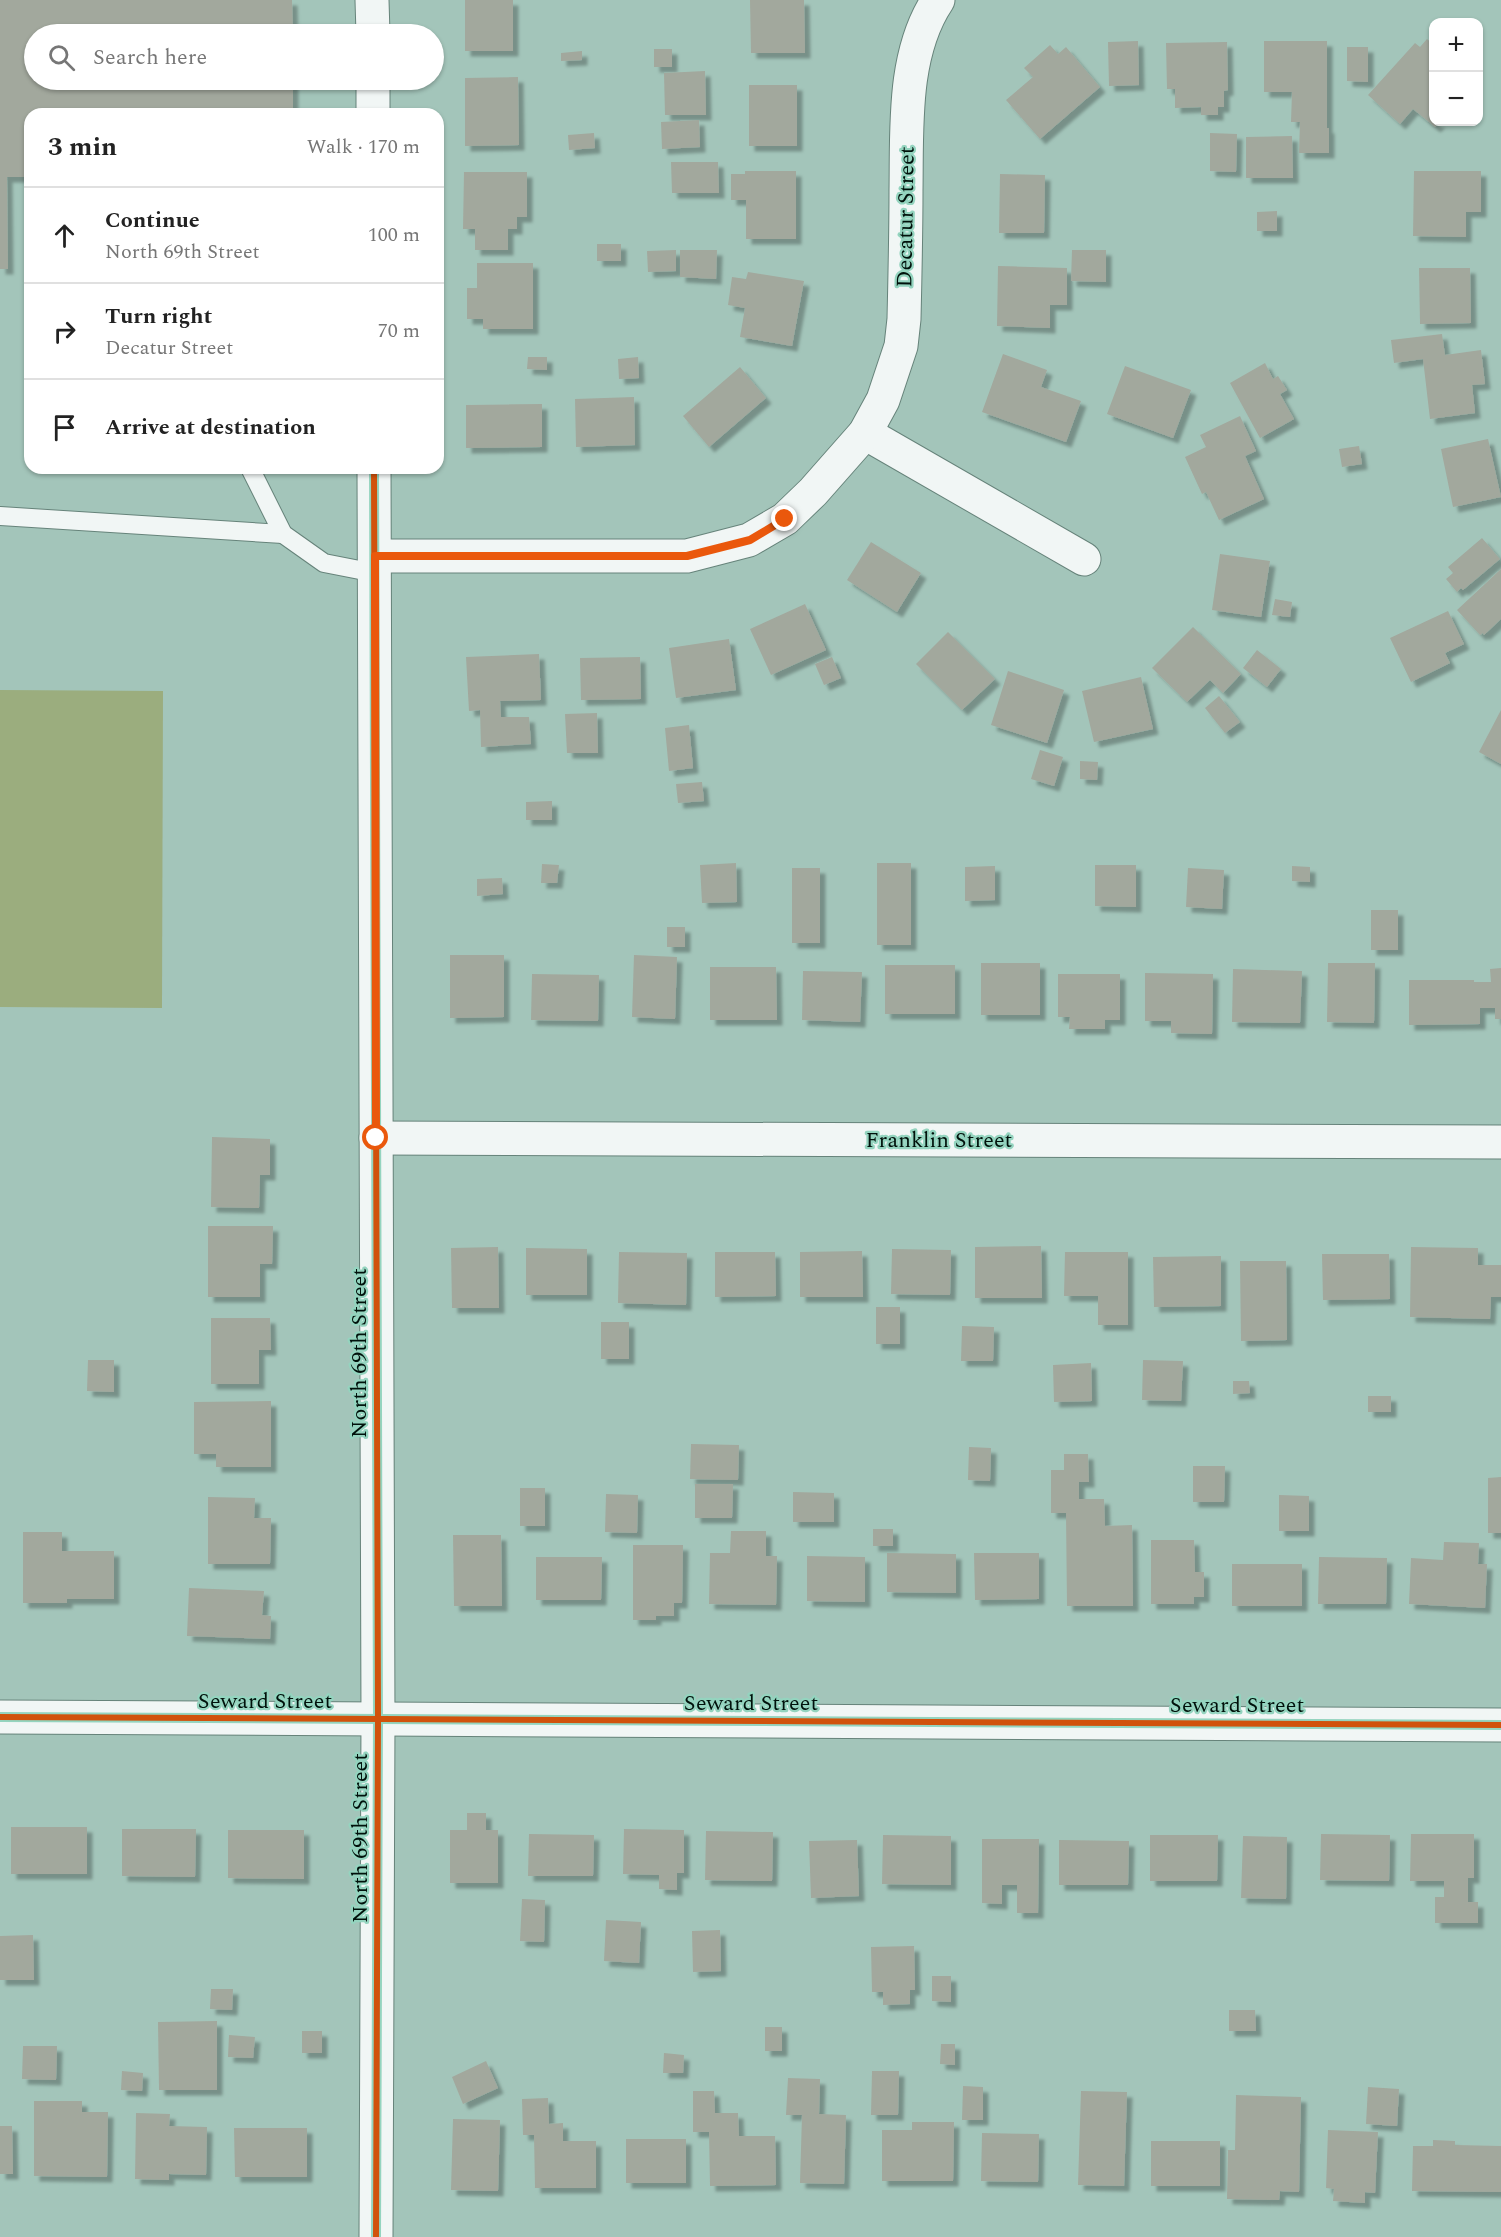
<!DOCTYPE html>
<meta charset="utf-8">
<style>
body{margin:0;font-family:Spectral,serif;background:#f2f2f2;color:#222}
.controls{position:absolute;right:18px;top:18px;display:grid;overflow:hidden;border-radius:12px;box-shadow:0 2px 4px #0004}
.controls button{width:54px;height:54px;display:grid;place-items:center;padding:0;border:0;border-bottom:2px solid #e0e0e0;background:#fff;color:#222;font:30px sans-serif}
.stop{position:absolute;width:18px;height:18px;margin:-14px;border:4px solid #ea580c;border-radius:50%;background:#fff}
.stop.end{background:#ea580c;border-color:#fff;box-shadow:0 2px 6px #0008}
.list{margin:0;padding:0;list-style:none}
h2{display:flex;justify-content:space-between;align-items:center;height:78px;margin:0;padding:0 24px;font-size:26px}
h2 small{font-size:20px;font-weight:400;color:#767676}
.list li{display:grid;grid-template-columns:39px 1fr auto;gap:18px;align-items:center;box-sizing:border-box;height:96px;padding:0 24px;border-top:2px solid #e0e0e0}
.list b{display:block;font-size:22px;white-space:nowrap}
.list p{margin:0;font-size:20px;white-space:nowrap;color:#767676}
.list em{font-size:20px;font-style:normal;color:#767676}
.icon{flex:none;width:33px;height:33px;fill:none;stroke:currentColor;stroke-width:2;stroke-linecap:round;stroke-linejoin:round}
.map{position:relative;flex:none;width:1501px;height:2237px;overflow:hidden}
.search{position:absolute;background:#fff;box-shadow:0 2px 4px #0004;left:24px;top:24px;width:420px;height:66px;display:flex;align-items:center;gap:15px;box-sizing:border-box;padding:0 21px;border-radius:33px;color:#767676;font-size:22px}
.panel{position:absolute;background:#fff;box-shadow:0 2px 4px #0004;left:24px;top:108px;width:420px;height:366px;border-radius:18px}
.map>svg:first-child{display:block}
</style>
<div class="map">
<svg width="1501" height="2237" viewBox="0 0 1501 2237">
<defs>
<filter id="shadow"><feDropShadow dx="5.5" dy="5.5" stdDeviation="1.5" flood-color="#0004"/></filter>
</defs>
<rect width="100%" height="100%" fill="#a3c5ba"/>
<polygon fill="#9bad7e" points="0,690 163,691 162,1008 0,1007"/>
<g fill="#a2a89d" filter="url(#shadow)">
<polygon points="0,0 292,0 293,34 179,34 179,30 60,31 55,34 34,34 34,80 293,80 293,114 30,114 30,177 7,177 8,269 0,269"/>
<rect x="465" y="0" width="48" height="51"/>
<polygon points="750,0 804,0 805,53 751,53"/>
<polygon points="1427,39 1434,45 1434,122 1440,122 1435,127 1413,109 1400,124 1368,95 1415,43 1420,47"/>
<polygon points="1138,41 1139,85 1109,86 1108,42"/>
<polygon points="1264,41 1327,41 1327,128 1329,128 1329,153 1299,153 1300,122 1291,122 1292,92 1264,92"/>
<polygon points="1227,42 1228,90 1224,91 1224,107 1218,107 1218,115 1201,115 1201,107 1175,108 1175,89 1167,89 1166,43"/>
<polygon points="1050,45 1058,54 1066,47 1100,87 1040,139 1006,100 1033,77 1024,68"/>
<polygon points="1347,47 1368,47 1368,82 1347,81"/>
<rect x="654" y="49" width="18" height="18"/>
<polygon points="582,51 582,60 561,61 561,53"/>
<polygon points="705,71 706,115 665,115 664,73"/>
<polygon points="518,77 519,145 465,146 465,78"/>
<rect x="749" y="85" width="48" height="61"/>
<polygon points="699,120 700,147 662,149 661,122"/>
<polygon points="594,133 595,148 569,150 568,135"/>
<polygon points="1210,133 1237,134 1236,172 1210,171"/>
<polygon points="1292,136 1293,178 1246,178 1246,137"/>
<polygon points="671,162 718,162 719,193 672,193"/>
<polygon points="745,171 796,171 796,239 746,239 746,200 731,200 731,174 745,174"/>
<polygon points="1414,171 1481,171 1481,212 1466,212 1466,237 1413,236"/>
<polygon points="464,172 527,172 527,217 517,217 517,229 508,229 508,250 475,250 475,229 463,229"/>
<polygon points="1000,174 1045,175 1044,233 999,233"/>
<polygon points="1277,211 1277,231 1257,231 1257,212"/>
<rect x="597" y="244" width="24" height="17"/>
<polygon points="676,250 676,271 648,272 647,251"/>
<polygon points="680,250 717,250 716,279 680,277"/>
<polygon points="1072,250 1106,250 1106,282 1071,281"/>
<polygon points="477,263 533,263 533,329 483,329 483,319 467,319 467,288 477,288"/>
<polygon points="998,266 1067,268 1067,305 1050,305 1050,328 997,326"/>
<polygon points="1419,268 1470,268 1471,323 1420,324"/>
<polygon points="748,272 804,281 792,346 740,337 745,308 728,305 732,277 746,279"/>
<polygon points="1442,334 1445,355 1481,350 1485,384 1472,385 1475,413 1430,419 1423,359 1394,363 1391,340"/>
<polygon points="1003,354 1047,370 1041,387 1081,401 1066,442 982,412"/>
<polygon points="528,357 547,357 547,370 527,369"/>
<polygon points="638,357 639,378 619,379 618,359"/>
<polygon points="1265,363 1273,379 1278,376 1287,390 1280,394 1294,419 1260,438 1230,383"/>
<polygon points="1125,366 1191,390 1173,438 1107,414"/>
<polygon points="740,367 766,398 709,447 683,416"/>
<polygon points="634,397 635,445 576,447 575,399"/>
<polygon points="542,404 542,447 466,448 466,405"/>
<polygon points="1240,416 1256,451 1245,456 1264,499 1219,520 1206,492 1202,494 1185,457 1206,447 1200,435"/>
<polygon points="1488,439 1501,497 1453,507 1441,449"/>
<polygon points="1359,446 1362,464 1342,467 1339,449"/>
<polygon points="1482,538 1500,559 1463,590 1461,588 1457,592 1446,579 1453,573 1448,567"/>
<polygon points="871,542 921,573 897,612 847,580"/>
<polygon points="1220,554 1270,561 1261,617 1212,610"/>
<polygon points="1501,569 1501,619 1484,635 1483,633 1480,635 1457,610"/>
<polygon points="1275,599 1292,602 1290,617 1272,615"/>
<polygon points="805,604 826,650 771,675 750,629"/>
<polygon points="1448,611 1464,644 1445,653 1450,663 1411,682 1390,638"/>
<polygon points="1193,627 1241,674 1223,693 1210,680 1187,702 1152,668"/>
<polygon points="948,632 995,679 962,710 916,664"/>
<polygon points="729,639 736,690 676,698 669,648"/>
<polygon points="1257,650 1281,669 1267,687 1243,668"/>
<polygon points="539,654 541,700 500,701 501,717 529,717 531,744 481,747 480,710 469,711 466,657"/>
<polygon points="640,657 641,699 581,700 580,658"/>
<polygon points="832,657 841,678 824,685 815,664"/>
<polygon points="1008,671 1064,690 1047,743 991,725"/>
<polygon points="1141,677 1153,729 1094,742 1082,691"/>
<polygon points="1219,696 1240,722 1225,733 1205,708"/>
<polygon points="1501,710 1501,764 1479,752"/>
<polygon points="597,713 598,753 567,753 565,714"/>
<polygon points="689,725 693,768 669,771 665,728"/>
<polygon points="1040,750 1063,757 1054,786 1031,779"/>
<polygon points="1080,761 1098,762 1097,780 1080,779"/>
<polygon points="702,782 704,801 678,803 676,784"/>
<polygon points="552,801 552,820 526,820 526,802"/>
<polygon points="736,863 737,902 702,903 700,865"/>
<rect x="877" y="863" width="34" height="82"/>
<polygon points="542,864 559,865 557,883 541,883"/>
<polygon points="1095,865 1136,865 1136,907 1095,906"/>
<polygon points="995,866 995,900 965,901 965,867"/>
<polygon points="1292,866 1310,867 1310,882 1292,881"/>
<rect x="792" y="868" width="28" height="75"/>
<polygon points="1188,868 1224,870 1222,909 1186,907"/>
<polygon points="502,878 503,894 477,896 477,879"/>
<rect x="1371" y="910" width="27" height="40"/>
<rect x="667" y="927" width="18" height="20"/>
<polygon points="450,955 504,955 504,1017 450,1018"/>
<polygon points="634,955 677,957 675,1019 632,1017"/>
<rect x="981" y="963" width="59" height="52"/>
<polygon points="1328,963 1375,963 1374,1023 1327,1022"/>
<rect x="885" y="965" width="70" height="49"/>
<polygon points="710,967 776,967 777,1020 710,1020"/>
<polygon points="1501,968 1501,1019 1495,1019 1495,1008 1480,1008 1480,1024 1409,1025 1409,980 1474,980 1474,982 1491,982 1490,969"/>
<polygon points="1233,969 1302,971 1300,1023 1232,1022"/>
<polygon points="803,971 862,972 860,1022 802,1020"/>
<polygon points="1145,973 1213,974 1212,1034 1171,1033 1171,1021 1145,1021"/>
<polygon points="532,974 599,975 598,1021 531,1020"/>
<polygon points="1058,974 1120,974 1120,1020 1105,1020 1105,1029 1069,1029 1070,1017 1058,1017"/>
<polygon points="212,1137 270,1139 270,1175 260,1175 259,1208 211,1207"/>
<polygon points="208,1226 273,1226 272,1264 260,1264 260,1297 208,1297"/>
<polygon points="1041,1246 1042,1298 975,1298 975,1247"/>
<polygon points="498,1247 499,1308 452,1308 451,1248"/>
<polygon points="1411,1247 1478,1248 1478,1265 1501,1265 1501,1297 1491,1297 1490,1319 1410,1317"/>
<polygon points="526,1248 587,1249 587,1295 526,1295"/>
<polygon points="892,1249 951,1250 950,1295 891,1294"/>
<polygon points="862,1251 863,1297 800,1297 800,1252"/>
<polygon points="619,1252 687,1253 686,1305 618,1303"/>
<polygon points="715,1252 775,1252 776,1296 715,1297"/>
<polygon points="1065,1252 1128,1252 1128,1325 1098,1325 1098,1296 1064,1296"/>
<polygon points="1322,1254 1389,1254 1390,1299 1323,1300"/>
<polygon points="1221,1256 1221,1306 1154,1307 1153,1257"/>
<polygon points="1240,1261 1286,1261 1287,1340 1241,1341"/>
<rect x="876" y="1307" width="24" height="37"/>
<polygon points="211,1318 270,1318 271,1350 259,1350 259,1384 211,1384"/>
<rect x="601" y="1322" width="28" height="37"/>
<polygon points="962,1326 994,1327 993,1361 961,1361"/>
<polygon points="88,1360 114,1360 114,1392 87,1391"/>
<polygon points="1143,1360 1183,1361 1181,1401 1142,1400"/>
<polygon points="1091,1363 1092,1401 1054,1402 1053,1365"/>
<polygon points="1233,1381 1249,1381 1250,1393 1233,1394"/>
<rect x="1368" y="1396" width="23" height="16"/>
<polygon points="271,1401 271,1467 216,1467 216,1454 194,1454 194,1402"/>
<polygon points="691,1444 739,1445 738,1480 690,1479"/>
<polygon points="969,1447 991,1448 990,1481 968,1480"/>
<polygon points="1064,1454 1088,1454 1089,1482 1079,1482 1079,1499 1104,1499 1105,1526 1132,1525 1133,1606 1067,1606 1066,1513 1051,1513 1051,1470 1064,1470"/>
<polygon points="1193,1466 1225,1466 1224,1502 1193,1502"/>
<polygon points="1501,1477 1501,1533 1488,1533 1488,1478"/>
<polygon points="695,1484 733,1484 732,1518 695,1518"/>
<rect x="520" y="1488" width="25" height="38"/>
<polygon points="793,1492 834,1493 834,1522 793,1522"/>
<polygon points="606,1494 638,1495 637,1533 605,1532"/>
<polygon points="1279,1495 1309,1496 1309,1531 1279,1531"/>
<polygon points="208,1497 255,1498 254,1518 271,1518 270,1564 208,1564"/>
<rect x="873" y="1529" width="20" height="17"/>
<polygon points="731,1531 766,1531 766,1556 777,1556 776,1605 709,1604 710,1553 730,1553"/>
<polygon points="23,1532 62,1532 62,1551 114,1551 114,1599 67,1599 67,1603 23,1603"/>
<polygon points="453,1535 501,1535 502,1606 454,1606"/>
<polygon points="1151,1540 1194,1540 1195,1572 1204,1572 1204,1597 1194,1597 1194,1604 1151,1604"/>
<polygon points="1444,1542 1479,1543 1478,1564 1487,1564 1485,1608 1409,1604 1411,1558 1443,1560"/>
<polygon points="633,1545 683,1545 682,1603 674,1603 674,1616 656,1616 656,1620 633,1620"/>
<polygon points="887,1553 956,1554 956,1593 887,1592"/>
<polygon points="974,1553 1039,1553 1039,1599 975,1600"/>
<polygon points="807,1556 865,1557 865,1602 807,1601"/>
<polygon points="536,1557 602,1557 601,1600 536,1600"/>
<polygon points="1319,1557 1387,1558 1386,1604 1318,1604"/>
<rect x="1232" y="1564" width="70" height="42"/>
<polygon points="189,1588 264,1591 262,1615 271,1616 270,1639 187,1636"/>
<polygon points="467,1813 486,1813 486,1830 498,1830 498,1883 450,1883 450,1830 467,1830"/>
<rect x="11" y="1827" width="76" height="47"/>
<polygon points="122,1829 196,1829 195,1877 122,1876"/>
<polygon points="624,1829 684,1830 684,1873 677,1873 677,1890 659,1889 659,1875 623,1874"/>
<polygon points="228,1830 304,1830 304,1879 228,1878"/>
<polygon points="706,1831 773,1832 772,1881 705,1880"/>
<polygon points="529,1834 594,1835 593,1876 528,1876"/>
<polygon points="1321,1834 1390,1835 1389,1881 1320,1880"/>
<polygon points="1411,1834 1474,1834 1474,1878 1468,1878 1468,1902 1478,1902 1478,1923 1435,1923 1435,1897 1444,1897 1444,1881 1410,1881"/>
<polygon points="883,1835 951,1836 951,1885 882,1884"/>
<polygon points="1150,1835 1218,1835 1217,1881 1150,1881"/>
<polygon points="1243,1836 1287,1837 1286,1899 1241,1898"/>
<polygon points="982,1839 1039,1839 1038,1913 1017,1913 1017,1885 1002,1885 1002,1904 982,1903"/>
<polygon points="857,1840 859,1896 811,1898 809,1841"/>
<polygon points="1059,1840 1129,1841 1128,1885 1059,1885"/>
<polygon points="522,1899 545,1900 544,1942 520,1941"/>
<polygon points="606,1920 641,1922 639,1963 604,1961"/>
<polygon points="720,1930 721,1971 693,1972 692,1931"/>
<polygon points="33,1935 34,1980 0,1980 0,1936"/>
<polygon points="914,1946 915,1990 910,1990 910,2004 883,2005 883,1992 872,1992 871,1947"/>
<polygon points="932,1976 951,1976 951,2002 932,2001"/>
<polygon points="211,1989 233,1989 232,2010 210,2009"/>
<polygon points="1229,2010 1255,2010 1256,2031 1229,2031"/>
<polygon points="217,2021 217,2090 159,2090 158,2022"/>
<rect x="765" y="2027" width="17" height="24"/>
<rect x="302" y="2031" width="20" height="22"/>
<polygon points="229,2035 255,2037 253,2058 228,2057"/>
<polygon points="941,2044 955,2044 955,2065 940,2064"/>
<polygon points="23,2046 57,2046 56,2080 22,2079"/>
<polygon points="664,2053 684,2055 683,2073 663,2073"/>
<polygon points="486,2061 498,2088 463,2104 452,2077"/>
<polygon points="122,2071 143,2073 142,2091 121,2090"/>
<polygon points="872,2071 899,2071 898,2115 871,2115"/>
<polygon points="788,2078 820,2079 819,2114 846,2115 844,2184 800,2183 802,2115 786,2115"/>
<polygon points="963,2086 983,2087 983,2120 962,2120"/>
<polygon points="1368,2087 1399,2089 1397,2126 1366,2124"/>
<polygon points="693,2091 714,2091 715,2113 738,2113 739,2136 775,2136 776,2185 710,2186 709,2132 693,2132"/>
<polygon points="1081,2091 1127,2092 1124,2186 1078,2185"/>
<polygon points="1236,2095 1301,2097 1299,2192 1280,2191 1279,2200 1227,2199 1228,2150 1235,2150"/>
<polygon points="548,2098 549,2124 563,2123 563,2141 596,2141 596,2188 535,2188 534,2135 523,2135 522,2099"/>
<polygon points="34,2101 82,2101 82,2112 108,2112 107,2177 34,2176"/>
<polygon points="136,2113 170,2114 169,2126 207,2127 206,2175 169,2174 169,2180 135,2179"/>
<polygon points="453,2119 500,2120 498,2191 451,2190"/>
<polygon points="912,2122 954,2122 953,2181 882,2181 882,2130 912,2130"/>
<polygon points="0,2126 12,2126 13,2174 0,2174"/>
<polygon points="234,2128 307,2128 307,2177 235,2177"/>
<polygon points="1328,2130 1378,2132 1375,2193 1365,2192 1365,2203 1333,2201 1334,2189 1326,2188"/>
<polygon points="982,2133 1039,2134 1038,2182 981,2181"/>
<rect x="626" y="2139" width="60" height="44"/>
<polygon points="1433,2140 1455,2141 1455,2145 1501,2146 1501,2192 1412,2191 1413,2146 1433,2146"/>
<rect x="1151" y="2141" width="69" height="45"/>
</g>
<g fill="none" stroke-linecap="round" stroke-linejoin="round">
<defs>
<g id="lane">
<polyline points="250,468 283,534 324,563 375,573"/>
<polyline points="0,516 283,534"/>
</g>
<g id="street">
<polyline points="372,0 373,34"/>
<polyline points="373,80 373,114"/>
<polyline points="865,433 1084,559"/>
<polyline points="374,468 378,1719 376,2237"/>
<path d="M375,556H687L749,540L785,519L813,492L865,433L883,400L901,346L904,319C905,276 906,233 906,191C907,129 902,54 938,0"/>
<polyline points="376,1138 1501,1142"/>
<polyline points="0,1717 1501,1725"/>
</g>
</defs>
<use href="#lane" stroke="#66837a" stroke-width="20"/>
<use href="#street" stroke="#66837a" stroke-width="35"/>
<use href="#lane" stroke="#f1f6f5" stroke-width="18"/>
<use href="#street" stroke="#f1f6f5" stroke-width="33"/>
<defs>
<g id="cycleway">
<polyline points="374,468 378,1719 376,2237"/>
<polyline points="0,1717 1501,1725"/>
</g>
</defs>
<use href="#cycleway" stroke="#94d4bf" stroke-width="10"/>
<use href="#cycleway" stroke="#d1520c" stroke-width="6"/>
</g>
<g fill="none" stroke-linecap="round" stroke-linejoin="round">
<polyline stroke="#ea580c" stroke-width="8" points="376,1138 375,556 687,556 750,540 785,519"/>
</g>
<g text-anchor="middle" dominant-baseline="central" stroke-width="4.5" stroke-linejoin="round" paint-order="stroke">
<g font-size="22" fill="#00110b" stroke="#94d4bf">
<text transform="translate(906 217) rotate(-89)">Decatur Street</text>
<text x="939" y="1140">Franklin Street</text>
<text transform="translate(359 1353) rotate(-90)">North 69th Street</text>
<text x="265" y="1701">Seward Street</text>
<text x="751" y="1703">Seward Street</text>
<text x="1237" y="1705">Seward Street</text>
<text transform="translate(360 1838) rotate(-90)">North 69th Street</text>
</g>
</g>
</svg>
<div class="controls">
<button>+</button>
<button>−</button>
</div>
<div class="stop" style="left:376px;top:1138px"></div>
<div class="stop end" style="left:785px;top:519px"></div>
<div class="search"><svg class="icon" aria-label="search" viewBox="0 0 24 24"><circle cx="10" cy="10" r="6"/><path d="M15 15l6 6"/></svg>Search here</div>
<section class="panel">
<h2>3 min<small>Walk · 170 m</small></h2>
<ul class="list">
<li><svg class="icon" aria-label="ahead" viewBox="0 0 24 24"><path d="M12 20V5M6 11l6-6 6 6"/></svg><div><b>Continue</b><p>North 69th Street</p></div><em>100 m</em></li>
<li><svg class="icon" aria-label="right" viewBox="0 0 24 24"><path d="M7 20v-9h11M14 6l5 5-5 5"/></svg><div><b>Turn right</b><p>Decatur Street</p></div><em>70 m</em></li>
<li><svg class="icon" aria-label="arrive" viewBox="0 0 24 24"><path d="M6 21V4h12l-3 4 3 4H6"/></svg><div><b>Arrive at destination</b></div></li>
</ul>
</section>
</div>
